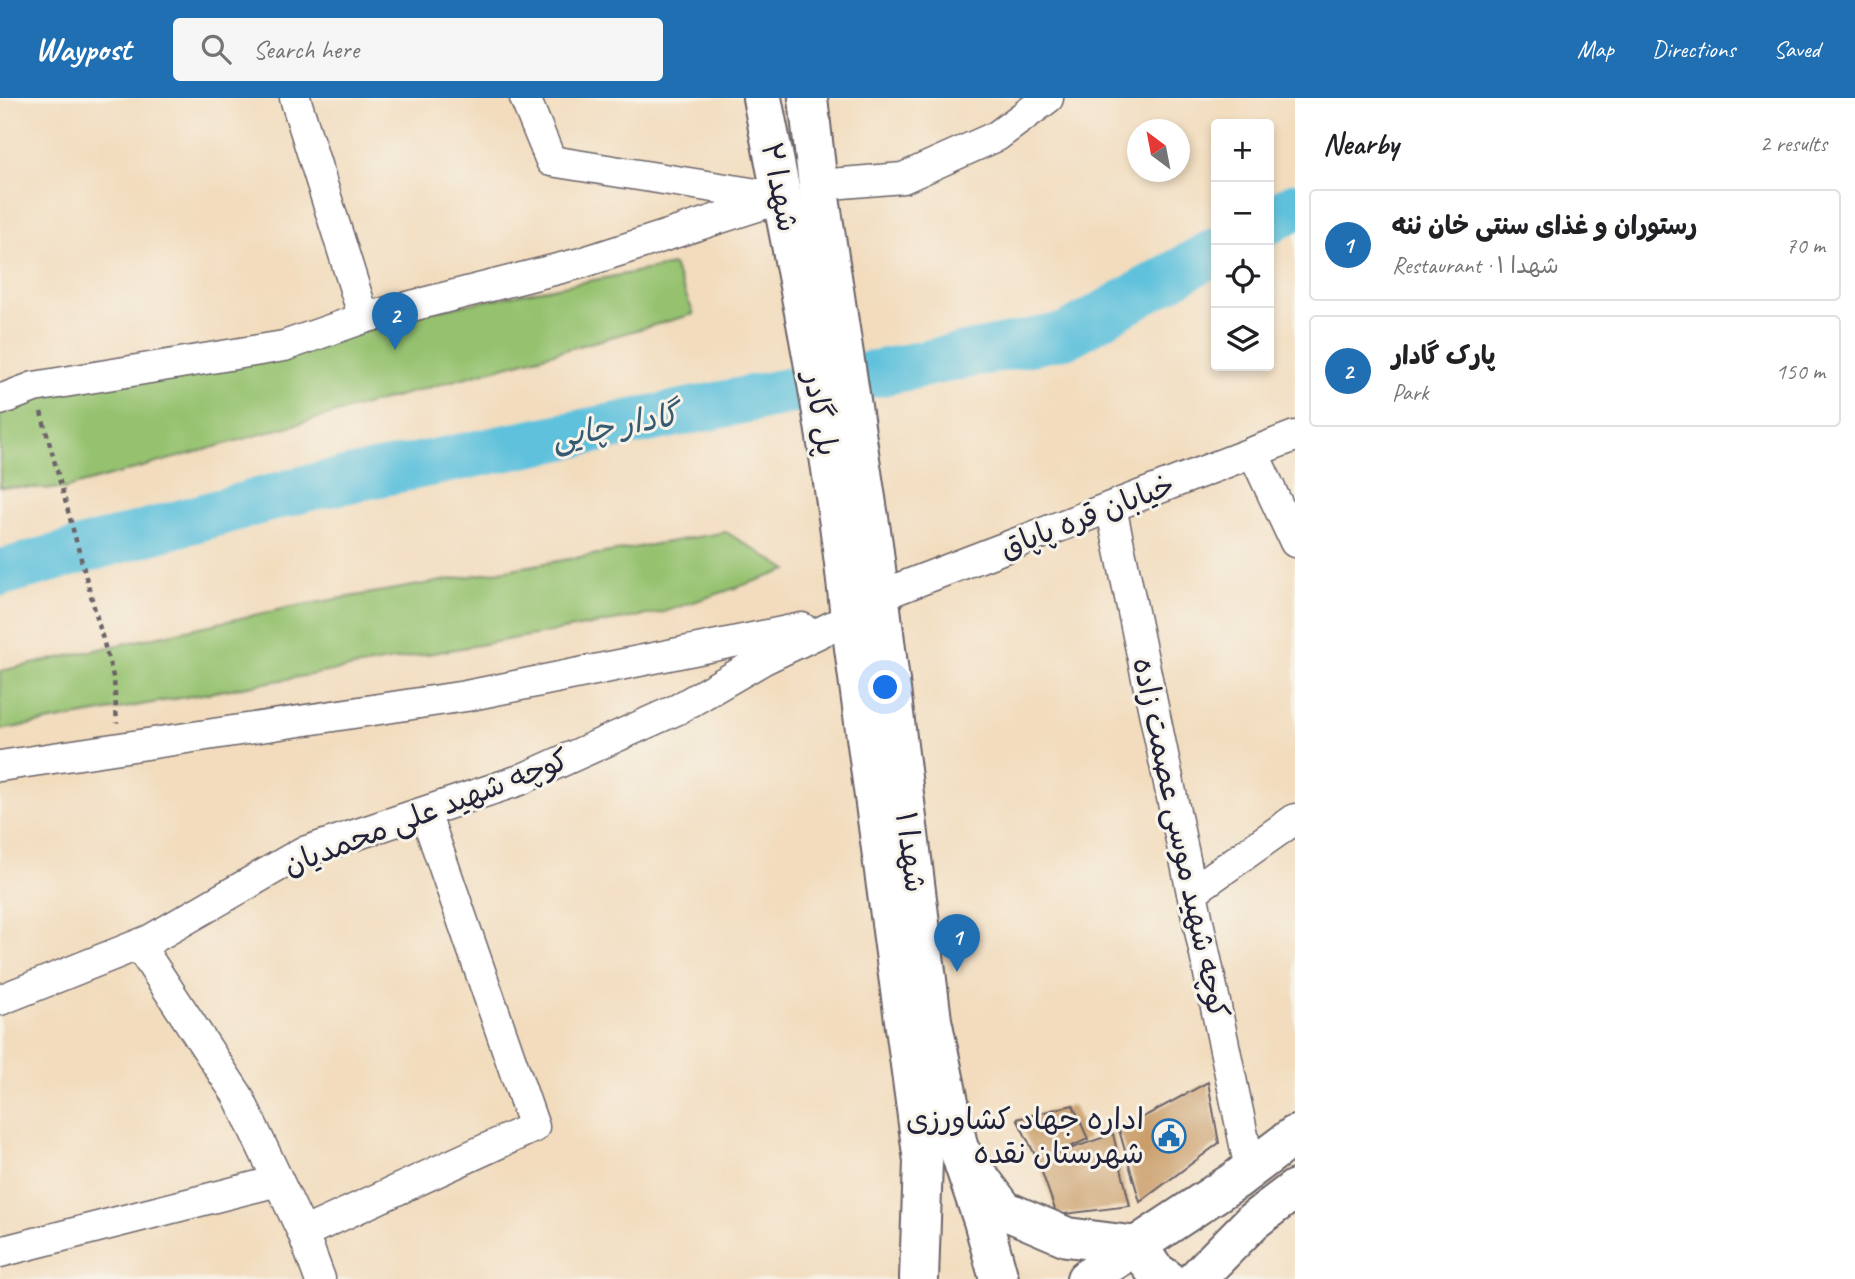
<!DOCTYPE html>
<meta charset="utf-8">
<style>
body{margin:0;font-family:Caveat,"Playpen Sans Arabic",sans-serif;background:#f6f6f6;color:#202124}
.controls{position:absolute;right:21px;top:21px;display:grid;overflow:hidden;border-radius:7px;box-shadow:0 4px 10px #0003}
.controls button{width:63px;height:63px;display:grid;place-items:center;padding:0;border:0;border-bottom:2px solid #e0e0e0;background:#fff;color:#202124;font:35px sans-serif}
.compass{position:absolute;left:1127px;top:21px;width:63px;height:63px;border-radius:50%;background:#fff;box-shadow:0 4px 10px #0003;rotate:328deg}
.you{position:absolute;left:886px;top:590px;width:24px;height:24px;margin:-18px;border:5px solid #fff;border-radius:50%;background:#1a73e8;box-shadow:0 0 0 10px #1a73e833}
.badge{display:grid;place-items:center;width:46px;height:46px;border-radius:50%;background:#1f6fb2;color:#fff;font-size:23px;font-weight:700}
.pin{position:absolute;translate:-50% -58px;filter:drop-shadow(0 2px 4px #0008)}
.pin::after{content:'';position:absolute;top:37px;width:24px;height:21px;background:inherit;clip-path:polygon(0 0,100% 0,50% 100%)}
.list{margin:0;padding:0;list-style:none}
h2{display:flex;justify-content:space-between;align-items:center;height:91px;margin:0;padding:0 28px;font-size:30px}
h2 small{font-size:23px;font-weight:400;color:#757577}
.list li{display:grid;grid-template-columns:46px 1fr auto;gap:21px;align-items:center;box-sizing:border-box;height:112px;margin:0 14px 14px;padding:0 14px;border:2px solid #e0e0e0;border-radius:7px}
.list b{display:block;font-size:26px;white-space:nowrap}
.list p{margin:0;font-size:23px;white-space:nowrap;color:#757577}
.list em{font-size:23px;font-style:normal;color:#757577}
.icon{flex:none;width:38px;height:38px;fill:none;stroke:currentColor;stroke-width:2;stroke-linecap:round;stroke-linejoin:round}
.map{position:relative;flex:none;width:1295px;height:1181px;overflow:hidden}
header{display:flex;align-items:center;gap:42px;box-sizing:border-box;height:98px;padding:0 35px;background:#1f6fb2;color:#fff}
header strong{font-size:33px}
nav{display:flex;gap:38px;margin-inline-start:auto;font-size:24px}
.search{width:490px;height:63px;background:#f6f6f6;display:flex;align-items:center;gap:18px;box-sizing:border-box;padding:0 24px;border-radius:7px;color:#757577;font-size:26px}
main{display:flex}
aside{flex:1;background:#fff}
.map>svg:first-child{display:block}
</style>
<header>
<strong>Waypost</strong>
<div class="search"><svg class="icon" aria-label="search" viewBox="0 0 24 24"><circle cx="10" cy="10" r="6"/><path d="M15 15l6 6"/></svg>Search here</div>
<nav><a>Map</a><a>Directions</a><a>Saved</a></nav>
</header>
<main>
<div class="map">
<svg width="1295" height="1181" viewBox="0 0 1295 1181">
<rect width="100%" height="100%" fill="#f7f3e8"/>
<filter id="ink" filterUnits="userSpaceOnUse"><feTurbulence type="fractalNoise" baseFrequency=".0143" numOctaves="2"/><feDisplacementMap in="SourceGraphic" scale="14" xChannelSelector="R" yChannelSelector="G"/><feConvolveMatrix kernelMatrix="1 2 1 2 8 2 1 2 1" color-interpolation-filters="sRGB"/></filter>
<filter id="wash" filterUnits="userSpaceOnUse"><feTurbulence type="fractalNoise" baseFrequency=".00686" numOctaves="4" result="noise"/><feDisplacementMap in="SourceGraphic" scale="28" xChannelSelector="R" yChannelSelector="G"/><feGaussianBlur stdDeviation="1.57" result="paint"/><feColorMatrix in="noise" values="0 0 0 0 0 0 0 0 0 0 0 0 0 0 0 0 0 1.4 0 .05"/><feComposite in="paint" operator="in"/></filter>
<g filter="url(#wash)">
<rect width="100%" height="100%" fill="#f2dcbd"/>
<g fill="#96c26f" stroke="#5c7255" stroke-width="2">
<polygon points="673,167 694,216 63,391 0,389 0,305 34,289"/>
<polygon points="726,434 788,472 664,514 0,632 0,573 291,509"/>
</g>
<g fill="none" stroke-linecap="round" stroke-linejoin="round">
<g stroke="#5ec1dc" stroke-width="47">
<polyline points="1269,123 1295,108"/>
<polyline points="0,475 307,390 1067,237 1216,153"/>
</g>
</g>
<g id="blocks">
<g fill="#ca9e6a">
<polygon points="1208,984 1219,1045 1140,1104 1119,1032"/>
<polygon points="1073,1007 1088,1041 1047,1059 1113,1036 1130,1108 1057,1117 1038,1063 1017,1021"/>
</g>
</g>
</g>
<g filter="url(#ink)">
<use href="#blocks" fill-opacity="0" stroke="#6b6368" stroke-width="2"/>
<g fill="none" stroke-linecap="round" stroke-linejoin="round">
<defs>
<g id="street">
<polyline points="295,0 364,220"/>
<polyline points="525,0 551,63 776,99"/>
<polyline points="818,87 903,80 997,38 1048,0"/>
<polyline points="0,302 34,289 284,248 364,220 581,165 782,100"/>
<polyline points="1253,354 1295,444"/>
<polyline points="1111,409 1250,1071"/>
<polyline points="879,498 1295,338"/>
<polyline points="0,668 466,598 802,530"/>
<polyline points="1192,794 1295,721"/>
<polyline points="139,847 238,998 303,1135 320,1181"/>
<polyline points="0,902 150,842 301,755 520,682 678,611 764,561 850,520"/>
<polyline points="303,1135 534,1029 425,714"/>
<polyline points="0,1154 278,1083"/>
</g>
<g id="secondary">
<path d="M762,0C796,171 833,347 850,520L923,1063L919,1181"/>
<polyline points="808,0 818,87 873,446 932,922 959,1052 983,1123 999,1181"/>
</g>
<g id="primary">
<polyline points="959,1052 1004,1112 1067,1139 1138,1148 1154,1172 1167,1181"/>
<polyline points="1086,1181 1236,1082 1295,1037"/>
<polyline points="1196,1181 1253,1123 1295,1091"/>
</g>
</defs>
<use href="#street" stroke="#6b6368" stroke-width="33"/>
<use href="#secondary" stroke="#6b6368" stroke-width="42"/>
<use href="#primary" stroke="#6b6368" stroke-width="42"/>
<polyline stroke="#6b6368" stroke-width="4.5" stroke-dasharray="5 5" stroke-linecap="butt" points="41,314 114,582 117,625"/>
<use href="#street" stroke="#fff" stroke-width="30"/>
<use href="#secondary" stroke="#fff" stroke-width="38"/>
<use href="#primary" stroke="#fff" stroke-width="38"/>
</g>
</g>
<defs>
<symbol id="civic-ring" viewBox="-11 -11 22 22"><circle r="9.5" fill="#f7f3e8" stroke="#1f6fb2" stroke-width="1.5"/><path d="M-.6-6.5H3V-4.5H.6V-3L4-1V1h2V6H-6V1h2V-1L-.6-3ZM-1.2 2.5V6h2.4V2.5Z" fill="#1f6fb2"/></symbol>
</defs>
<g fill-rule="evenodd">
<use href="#civic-ring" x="1150" y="1019" width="38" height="38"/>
</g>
<g text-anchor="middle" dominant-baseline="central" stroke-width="6" stroke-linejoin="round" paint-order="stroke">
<g font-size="30" fill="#22223b" stroke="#f7f3e8">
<text transform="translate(780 89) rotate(79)">شهدا ۲</text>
<text transform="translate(821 316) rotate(80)">پل گادر</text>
<text transform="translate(1087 418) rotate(-21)">خیابان قره پاپاق</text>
<text transform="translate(426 714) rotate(-21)">کوچه شهید علی محمدیان</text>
<text transform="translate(1181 740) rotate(78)">کوچه شهید موسی عصمت زاده</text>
<text transform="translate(911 754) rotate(83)">شهدا ۱</text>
</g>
<g font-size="30" fill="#22223b" stroke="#f7f3e8" text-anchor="end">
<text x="1144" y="1021">اداره جهاد کشاورزی<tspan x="1144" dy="34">شهرستان نقده</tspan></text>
</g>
<g font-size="32" font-style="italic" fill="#375a73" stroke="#f7f3e8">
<text transform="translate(615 328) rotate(-11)">گادار چایی</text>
</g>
</g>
</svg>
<div class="controls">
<button>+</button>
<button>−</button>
<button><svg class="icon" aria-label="locate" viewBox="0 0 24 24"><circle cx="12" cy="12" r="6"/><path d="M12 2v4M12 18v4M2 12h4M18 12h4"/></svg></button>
<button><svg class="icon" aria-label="layers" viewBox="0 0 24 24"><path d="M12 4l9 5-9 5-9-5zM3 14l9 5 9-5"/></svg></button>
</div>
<svg class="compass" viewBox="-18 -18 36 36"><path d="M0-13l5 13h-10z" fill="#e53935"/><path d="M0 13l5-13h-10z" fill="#757577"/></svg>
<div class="you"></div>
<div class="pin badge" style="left:957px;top:874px">1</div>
<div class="pin badge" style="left:395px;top:252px">2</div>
</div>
<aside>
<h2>Nearby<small>2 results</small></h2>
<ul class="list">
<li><span class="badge">1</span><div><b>رستوران و غذای سنتی خان ننه</b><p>Restaurant · شهدا ۱</p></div><em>70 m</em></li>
<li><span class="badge">2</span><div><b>پارک گادار</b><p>Park</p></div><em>150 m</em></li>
</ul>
</aside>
</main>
